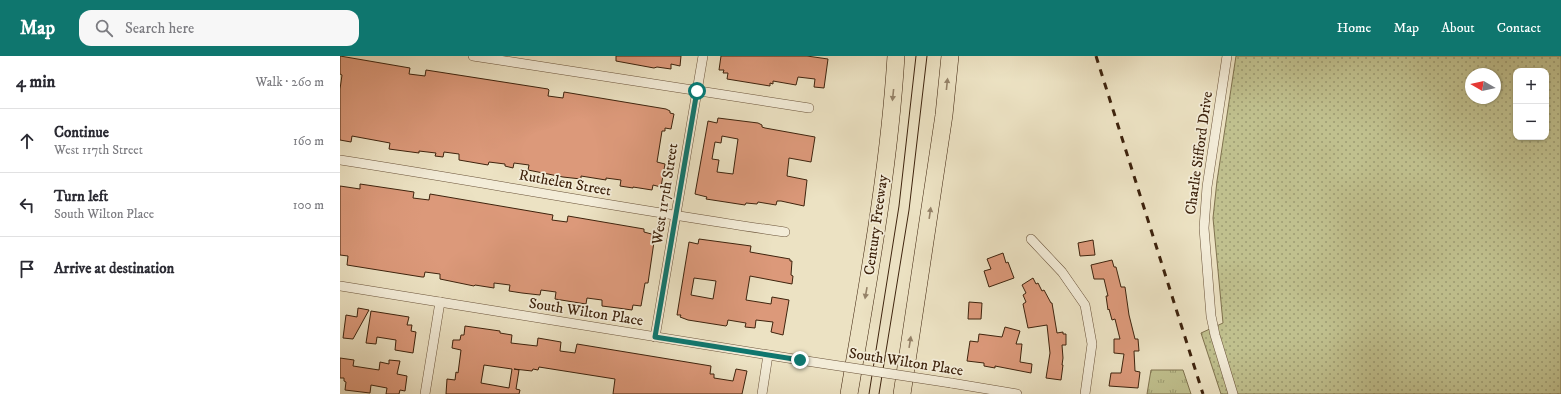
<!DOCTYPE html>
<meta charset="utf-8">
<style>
body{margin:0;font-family:"IM FELL DW Pica",serif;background:#f7f7f7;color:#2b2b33}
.controls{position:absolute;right:12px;top:12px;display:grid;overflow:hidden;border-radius:8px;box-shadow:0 1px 3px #0004}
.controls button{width:36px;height:36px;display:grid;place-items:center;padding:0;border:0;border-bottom:1px solid #e1e1e2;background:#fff;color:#2b2b33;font:20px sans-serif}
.compass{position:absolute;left:1125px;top:12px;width:36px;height:36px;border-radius:50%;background:#fff;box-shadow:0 1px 3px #0004;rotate:279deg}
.stop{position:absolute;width:12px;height:12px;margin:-9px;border:3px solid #0f766e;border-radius:50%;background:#fff}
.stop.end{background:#0f766e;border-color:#fff;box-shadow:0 1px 4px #0008}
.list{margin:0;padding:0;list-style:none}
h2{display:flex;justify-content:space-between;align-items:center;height:52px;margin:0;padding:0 16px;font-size:17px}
h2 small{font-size:13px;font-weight:400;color:#7c7c81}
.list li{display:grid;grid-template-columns:26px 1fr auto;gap:12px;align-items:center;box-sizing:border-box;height:64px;padding:0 16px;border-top:1px solid #e1e1e2}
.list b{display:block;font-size:15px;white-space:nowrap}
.list p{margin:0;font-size:13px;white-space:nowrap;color:#7c7c81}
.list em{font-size:13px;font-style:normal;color:#7c7c81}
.icon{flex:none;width:22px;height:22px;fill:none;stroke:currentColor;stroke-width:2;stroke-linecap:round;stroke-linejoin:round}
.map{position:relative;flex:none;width:1221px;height:338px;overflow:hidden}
header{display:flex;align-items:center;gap:24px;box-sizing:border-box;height:56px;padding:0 20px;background:#0f766e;color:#fff}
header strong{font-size:19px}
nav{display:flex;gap:22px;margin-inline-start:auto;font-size:14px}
.search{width:280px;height:36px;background:#f7f7f7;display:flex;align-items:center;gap:10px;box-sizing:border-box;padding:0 14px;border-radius:12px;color:#7c7c81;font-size:15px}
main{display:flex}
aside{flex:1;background:#fff}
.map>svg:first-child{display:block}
</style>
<header>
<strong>Map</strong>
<div class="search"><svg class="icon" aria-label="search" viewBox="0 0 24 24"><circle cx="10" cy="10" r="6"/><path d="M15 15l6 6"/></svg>Search here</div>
<nav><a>Home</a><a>Map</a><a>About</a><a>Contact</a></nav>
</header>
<main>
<aside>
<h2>4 min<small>Walk · 260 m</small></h2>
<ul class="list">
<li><svg class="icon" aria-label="ahead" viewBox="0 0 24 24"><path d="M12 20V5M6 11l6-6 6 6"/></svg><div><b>Continue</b><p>West 117th Street</p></div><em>160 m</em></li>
<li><svg class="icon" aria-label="left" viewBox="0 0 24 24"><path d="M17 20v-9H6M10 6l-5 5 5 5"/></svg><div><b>Turn left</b><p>South Wilton Place</p></div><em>100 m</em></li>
<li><svg class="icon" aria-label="arrive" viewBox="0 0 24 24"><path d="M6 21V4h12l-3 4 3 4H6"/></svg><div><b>Arrive at destination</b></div></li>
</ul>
</aside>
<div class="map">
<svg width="1221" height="338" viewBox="0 0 1221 338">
<defs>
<pattern id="grass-dots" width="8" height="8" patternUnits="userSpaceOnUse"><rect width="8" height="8" fill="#c0c08e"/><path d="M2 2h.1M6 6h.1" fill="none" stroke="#9d9c72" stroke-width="1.8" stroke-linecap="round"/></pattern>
<pattern id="park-tufts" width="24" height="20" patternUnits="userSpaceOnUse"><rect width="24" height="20" fill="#c0c08e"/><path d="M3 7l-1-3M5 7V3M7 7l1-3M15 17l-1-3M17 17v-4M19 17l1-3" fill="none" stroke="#9d9c72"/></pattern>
</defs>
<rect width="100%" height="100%" fill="#ece2c3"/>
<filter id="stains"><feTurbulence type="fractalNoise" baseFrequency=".005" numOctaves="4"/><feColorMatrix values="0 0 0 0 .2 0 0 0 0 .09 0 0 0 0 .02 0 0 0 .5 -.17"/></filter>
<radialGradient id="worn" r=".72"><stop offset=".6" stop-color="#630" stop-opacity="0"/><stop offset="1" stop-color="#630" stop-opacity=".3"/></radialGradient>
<path fill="url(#grass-dots)" stroke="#7f724e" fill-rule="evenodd" d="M896,0H1221V338H881L861,277L883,267L873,162L877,125ZM1176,15H1206V81H1176ZM1131,18H1155V42H1131Z"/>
<polygon fill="url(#park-tufts)" stroke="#7f724e" points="811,314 843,314 851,338 807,338"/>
<g fill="#dc997a" stroke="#3e230d" fill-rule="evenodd">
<polygon points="0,0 70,12 69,18 85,20 86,14 208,33 209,34 208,40 223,42 224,36 326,53 330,55 330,57 334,58 331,73 325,72 325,75 322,75 317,106 325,108 321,131 313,129 312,134 293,131 293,132 280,130 281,124 266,122 266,124 241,120 241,123 223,121 188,114 189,109 174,107 173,112 165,110 165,108 149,106 148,109 119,104 119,98 104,96 103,101 95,100 96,97 79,95 79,97 49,93 50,87 12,80 11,86 0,84 0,33 2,19 0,18"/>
<polygon points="276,0 341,0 340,10 331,8 331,13 317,11 314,12 276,5"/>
<polygon points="381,0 467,0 488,3 484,32 474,31 475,23 458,21 456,29 433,25 433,28 430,27 430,30 387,23 388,17 383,17 384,14 379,14"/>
<path d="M378,62L418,67L422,69V71L425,72L475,81L471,106L449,102L447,120L467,124L464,150L441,145H437L436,149L418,146L417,148L406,147L405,149L366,143L367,141L355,138L368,65L377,67ZM382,80L398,83L393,118L377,116L379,104L372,103L375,86L381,87Z"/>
<polygon points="20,128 74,136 73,142 89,144 90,138 213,159 212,164 227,166 228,160 304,173 304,176 315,179 308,227 305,227 301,250 293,249 292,254 278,252 262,250 262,244 247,242 246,248 215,243 216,236 201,234 200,239 182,237 169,235 170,229 154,227 154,232 135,229 134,230 100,223 100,218 85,216 84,221 82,221 7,209 8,200 0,199 0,130 20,133"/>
<path d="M359,183L411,190L410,196L450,203V205H452L451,219L453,220L452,228L410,220L406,244L431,248L432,241L449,244L443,279L431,276L433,266L416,264L415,272L405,271L406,267L388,264L387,269L386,270L348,264L340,261L341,259H337L349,186L358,188ZM354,222L376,225L373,243L351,239Z"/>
<polygon points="753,184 755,199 740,200 738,187"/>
<polygon points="663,197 666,207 668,206 674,222 649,231 644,215 651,213 647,203"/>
<polygon points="772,204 774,211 776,211 781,231 785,231 789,259 795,283 798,283 799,295 794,295 795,315 800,316 798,332 769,330 771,317 781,317 784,298 774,297 774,283 780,283 775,263 772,264 769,253 768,254 766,240 768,240 764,223 754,223 751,209"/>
<polygon points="693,222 696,228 698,227 702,235 704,234 711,247 712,247 717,277 723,276 723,278 726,278 726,289 722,289 723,302 722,309 723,309 721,324 706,322 710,297 707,269 688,272 683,248 686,246 683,239 686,237 682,229"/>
<polygon points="629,246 642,247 641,263 628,263"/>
<polygon points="18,252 29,254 13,283 3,282 6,259 17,261"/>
<polygon points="31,255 69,261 67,269 72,269 71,275 76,276 73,297 55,294 56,284 37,281 36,288 26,287"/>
<path d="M125,270L160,275V277L172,279L171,287L197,290L198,282L221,286L220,295L235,297L237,288L371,310L370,318H374V322L393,325L396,313L407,315L402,338H273L275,323L199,311L198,314L193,313L192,315L174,313L179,314L176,333L180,334L179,338H106L107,323L115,324L116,316L118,317L121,294L112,292L113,284H120L121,279H124ZM144,309L172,313L169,332L141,327Z"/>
<polygon points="665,271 680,275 676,288 682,288 680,306 692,308 691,317 655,310 655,312 644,310 644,307 627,305 630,285 638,286 639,278 662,281"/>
<polygon points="0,302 14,304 13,310 39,314 40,306 49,308 49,304 60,305 57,318 67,320 65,335 60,334 59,338 46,338 47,332 31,329 30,337 5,334 6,326 4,325 4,322 0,322"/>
</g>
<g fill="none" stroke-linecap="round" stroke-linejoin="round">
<defs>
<g id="minor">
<polyline points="133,0 469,52"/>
<polyline points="887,0 867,131 864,172 871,260 875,279 893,338"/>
<path d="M0,104C149,127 297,155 445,176"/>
<polyline points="691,183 722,216 745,249 752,288 745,338"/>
<polyline points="0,230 460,304"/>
<polyline points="315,281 363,0"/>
<polyline points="611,327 677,338"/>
<polyline points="85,338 100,246"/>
<polyline points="422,338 428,299"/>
</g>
<g id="motorway">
<path d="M509,338C528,226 549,114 556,0"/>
<polyline points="562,338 604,59 610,0"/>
</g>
</defs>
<use href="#minor" stroke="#6a533a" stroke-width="10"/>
<use href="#motorway" stroke="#3e230d" stroke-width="18"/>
<use href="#minor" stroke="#f3ecd8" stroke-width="9"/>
<use href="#motorway" stroke="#ece2c3" stroke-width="17"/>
<g stroke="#3e230d" stroke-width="1">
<polyline points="529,338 559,150 576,0"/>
<polyline points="539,338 569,154 587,0"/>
</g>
<polyline stroke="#3e230d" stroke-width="3" stroke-dasharray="7 7" stroke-linecap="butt" points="756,0 863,338"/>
<defs>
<polyline id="minor-bridge" points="460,304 611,327"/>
</defs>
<use href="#minor-bridge" stroke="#6a533a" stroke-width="10" stroke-linecap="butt"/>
<use href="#minor-bridge" stroke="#f3ecd8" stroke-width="9"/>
</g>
<defs><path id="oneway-solid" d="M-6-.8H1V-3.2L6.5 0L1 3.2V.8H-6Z"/></defs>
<g fill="#958268">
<use href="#oneway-solid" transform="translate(607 28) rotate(-84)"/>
<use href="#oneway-solid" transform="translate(553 39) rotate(96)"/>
<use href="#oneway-solid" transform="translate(590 157) rotate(-82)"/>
<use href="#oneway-solid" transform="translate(526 237) rotate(100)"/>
<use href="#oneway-solid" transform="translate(570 286) rotate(-81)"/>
</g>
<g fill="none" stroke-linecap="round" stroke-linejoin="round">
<polyline stroke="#0f766e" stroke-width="5" points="357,35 315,281 460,304"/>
</g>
<g text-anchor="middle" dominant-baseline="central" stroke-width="3.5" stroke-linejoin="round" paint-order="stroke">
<g font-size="15" fill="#3e230d" stroke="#f3ecd8">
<text transform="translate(859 97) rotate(-82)">Charlie Sifford Drive</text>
<text transform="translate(225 127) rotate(10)">Ruthelen Street</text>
<text transform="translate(325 138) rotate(-81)">West 117th Street</text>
<text transform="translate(536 169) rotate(-82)">Century Freeway</text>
<text transform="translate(246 256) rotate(9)">South Wilton Place</text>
<text transform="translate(566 306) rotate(9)">South Wilton Place</text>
</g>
</g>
<rect width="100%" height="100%" filter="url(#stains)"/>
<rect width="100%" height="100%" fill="url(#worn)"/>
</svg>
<div class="controls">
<button>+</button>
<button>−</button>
</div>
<svg class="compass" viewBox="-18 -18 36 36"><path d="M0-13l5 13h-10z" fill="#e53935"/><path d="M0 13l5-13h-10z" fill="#7c7c81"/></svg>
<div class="stop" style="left:357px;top:35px"></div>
<div class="stop end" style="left:460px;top:304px"></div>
</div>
</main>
